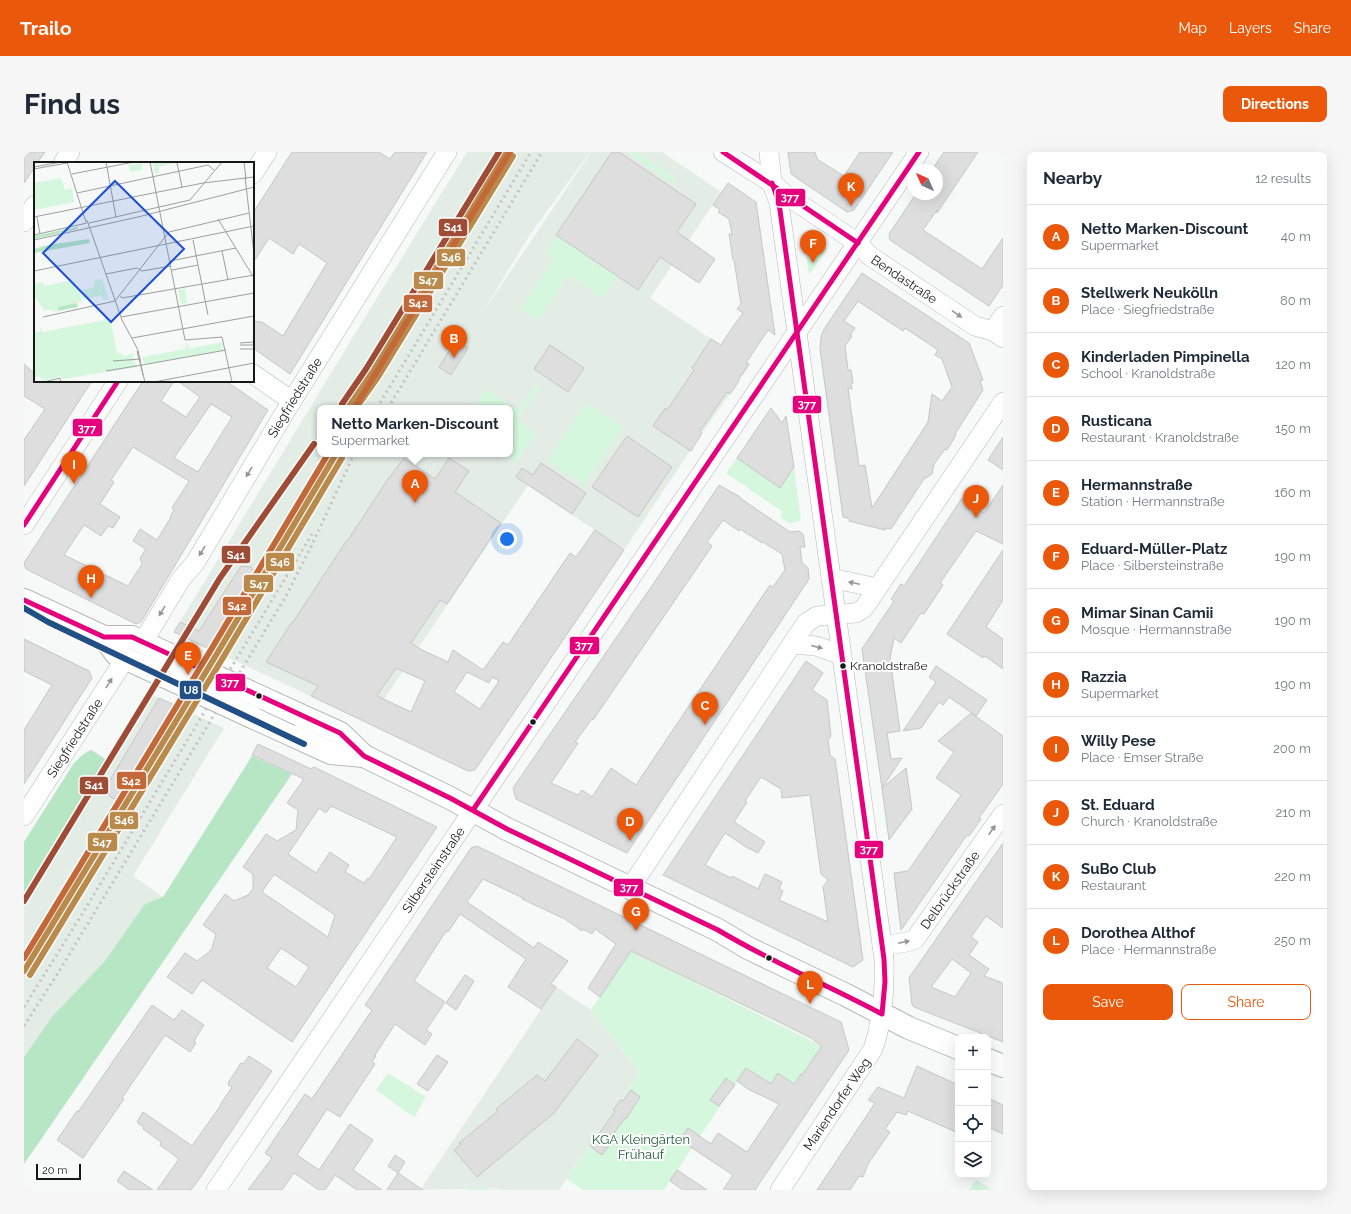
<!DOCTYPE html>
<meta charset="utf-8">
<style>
body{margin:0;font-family:Raleway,sans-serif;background:#f6f6f7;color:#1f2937}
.controls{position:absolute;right:12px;bottom:12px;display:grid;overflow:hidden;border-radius:8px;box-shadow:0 4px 16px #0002}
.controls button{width:36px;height:36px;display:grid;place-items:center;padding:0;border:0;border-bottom:1px solid #e0e1e3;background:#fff;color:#1f2937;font:20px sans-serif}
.compass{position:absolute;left:883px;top:12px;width:36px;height:36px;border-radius:50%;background:#fff;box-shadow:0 4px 16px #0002;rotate:315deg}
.scale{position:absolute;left:12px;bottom:10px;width:45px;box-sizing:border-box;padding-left:4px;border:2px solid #161817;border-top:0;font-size:11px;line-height:14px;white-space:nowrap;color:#161817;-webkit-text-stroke:3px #fff;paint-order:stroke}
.you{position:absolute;left:483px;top:387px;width:14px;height:14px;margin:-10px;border:3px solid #fff;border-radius:50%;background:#1a73e8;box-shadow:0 0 0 6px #1a73e833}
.badge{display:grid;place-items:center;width:26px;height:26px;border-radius:50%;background:#ea580c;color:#fff;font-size:13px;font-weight:700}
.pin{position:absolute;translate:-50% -33px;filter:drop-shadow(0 1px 2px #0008)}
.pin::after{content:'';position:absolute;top:21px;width:14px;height:12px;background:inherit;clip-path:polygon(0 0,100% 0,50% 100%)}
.popup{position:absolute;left:293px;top:253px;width:196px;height:52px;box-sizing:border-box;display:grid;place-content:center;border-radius:8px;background:#fff;filter:drop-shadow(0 1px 3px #0005);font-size:13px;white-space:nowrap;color:#747a83}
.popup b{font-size:15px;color:#1f2937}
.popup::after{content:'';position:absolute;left:50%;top:100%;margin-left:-8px;border:8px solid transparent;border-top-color:#fff}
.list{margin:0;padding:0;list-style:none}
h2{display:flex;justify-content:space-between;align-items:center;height:52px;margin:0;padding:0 16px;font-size:17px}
h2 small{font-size:13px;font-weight:400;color:#747a83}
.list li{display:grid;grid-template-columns:26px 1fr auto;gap:12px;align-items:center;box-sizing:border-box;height:64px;padding:0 16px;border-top:1px solid #e0e1e3}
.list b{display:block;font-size:15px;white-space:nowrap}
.list p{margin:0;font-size:13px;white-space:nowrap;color:#747a83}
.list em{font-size:13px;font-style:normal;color:#747a83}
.actions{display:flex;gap:8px;padding:12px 16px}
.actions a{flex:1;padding:9px 0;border:1px solid #ea580c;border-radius:8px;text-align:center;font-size:14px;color:#ea580c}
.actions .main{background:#ea580c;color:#fff}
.icon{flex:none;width:22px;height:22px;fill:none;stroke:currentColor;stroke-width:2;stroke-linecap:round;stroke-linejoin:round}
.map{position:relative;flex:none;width:979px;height:1038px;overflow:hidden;border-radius:8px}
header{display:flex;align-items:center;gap:24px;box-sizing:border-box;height:56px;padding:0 20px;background:#ea580c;color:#fff}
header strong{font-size:19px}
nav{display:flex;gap:22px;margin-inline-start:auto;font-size:14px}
.intro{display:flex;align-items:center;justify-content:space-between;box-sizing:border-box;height:96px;padding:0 24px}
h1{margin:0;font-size:28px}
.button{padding:10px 18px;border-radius:8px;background:#ea580c;color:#fff;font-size:14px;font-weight:700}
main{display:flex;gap:24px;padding:0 24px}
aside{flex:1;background:#fff;border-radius:8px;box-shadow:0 4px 16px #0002}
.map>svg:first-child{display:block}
</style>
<header>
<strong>Trailo</strong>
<nav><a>Map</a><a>Layers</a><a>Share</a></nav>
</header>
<div class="intro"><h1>Find us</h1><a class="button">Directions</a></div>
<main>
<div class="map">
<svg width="979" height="1038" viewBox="0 0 979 1038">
<rect width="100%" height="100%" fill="#f6f9f7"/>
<g fill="#e4ece6" fill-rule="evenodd">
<path d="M443,0H566L505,84L457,163L567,0H638L697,40L626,146L726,213L678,281L600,398L504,333L344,571L150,480L321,198ZM296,256H486V302H296Z"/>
<polygon points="124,541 200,576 109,724 169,766 0,1012 0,690 50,611 60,602 67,598 83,608"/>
<polygon points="532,835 566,857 616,920 535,1038 483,1038 471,1036 396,1038"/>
</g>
<g fill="#d4f7de">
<polygon points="603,0 613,0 650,25 652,28 650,30 647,30"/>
<polygon points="779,82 803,97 785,123"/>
<polygon points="532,83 594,124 579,146 545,123 514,168 497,156 531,106 521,100"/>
<polygon points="512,232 516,235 493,268 512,281 491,311 478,302 486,302 486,256 450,255 462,237 494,258"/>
<polygon points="562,251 599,275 560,333 524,309"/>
<polygon points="713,306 756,336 770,315 777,369 765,371 756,365 759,360 702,321"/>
<polygon points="607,799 798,894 778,923 777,922 770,932 754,921 747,932 722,916 640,1038 559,1038 543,1027 616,920 567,858"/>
<polygon points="364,921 402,945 390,965 352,938"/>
<polygon points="952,1027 968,1038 945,1038"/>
<polygon points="457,1036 483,1038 436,1038"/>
</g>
<g fill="#b6e6c4">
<path d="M67,598L83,608L50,664C42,670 38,675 37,684L0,745V690L50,611L60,602Z"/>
<polygon points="228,604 268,622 0,1012 0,905 28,865 81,809 121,752 139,745"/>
</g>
<g fill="#dedede" stroke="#c6c6c5" fill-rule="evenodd">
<polygon points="0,0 21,0 13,11 11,11 11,15 0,31"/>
<polygon points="268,0 355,0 366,7 371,0 403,0 266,222 229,196 229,169 238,170 259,184 303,111 275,92 269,102 245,86 229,111 229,61"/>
<polygon points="588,0 595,0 672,52 653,80 691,107 675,131 636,105 614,138 532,83"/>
<polygon points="764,0 791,0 793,7 820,24 836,0 869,0 830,58 823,60 767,22"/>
<polygon points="920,0 954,0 913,61 913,58 899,78 958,117 979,86 979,133 965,154 866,88 865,82 892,42 913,42 913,18 908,18"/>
<polygon points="704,31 732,50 751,183 744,178 722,211 725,212 714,228 715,229 706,242 703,240 676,279 678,281 667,299 629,274 641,256 643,258 670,218 668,216 687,187 697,193 708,176 719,161 713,157 717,152 710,108 709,108 705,82 708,82 705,67 694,60 696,58 689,53"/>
<path d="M838,121L945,191L959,228L956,229L959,238L931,282L932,283L923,298L921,297L910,312L908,322L900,327L867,377L862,376L861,378L825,369L826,367L819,365L796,197L797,185L800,177ZM834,149L879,179L881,176L914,198L911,203L918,207L928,235L918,249L908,242L904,270L848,356L841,313L835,314L824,236L828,237L827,232L829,231L827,218H824L821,194L828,184L826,183L831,176L820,169Z"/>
<polygon points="432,188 444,196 427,223 415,215"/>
<polygon points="526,193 560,216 544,240 510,217"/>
<polygon points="0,212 11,222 11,229 68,229 0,334 0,288 21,257 0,244"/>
<path d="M119,229H150L137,249L162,265L176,245L154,229H202L244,258L117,470L112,472L2,417L0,411ZM187,252L208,265L174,320L150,306ZM109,295L165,329L148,356L150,358L146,365H147L133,388L116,377L109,389L122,397L116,406L118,412L104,434L40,403L60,373L77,384L84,374L89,376L96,365L76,352L90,330L87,328Z"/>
<polygon points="747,256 758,271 762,264 770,315 756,336 713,306"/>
<polygon points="603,284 648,315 614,365 568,335"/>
<polygon points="979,285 979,318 964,308"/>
<path d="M380,306L411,327L425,306L445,319L431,340L477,371L423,452L416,448L387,491L398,498L424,510L429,498L459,518L479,490L484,493L546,401L552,405L571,378L600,398L451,618L444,619L287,544L294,534L242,510L268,470H269L323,388H324L364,327ZM372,516L401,529L387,560L353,544ZM443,520L465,531L468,525L475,529L456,557L430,540Z"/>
<polygon points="517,311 562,341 548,362 492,325 498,316 509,323"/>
<path d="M695,333L716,345V346L766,380L775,379L779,382L781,395H776L778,411L784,416L785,427L603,701L492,647L489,636L636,422ZM699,368L715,379L716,377L738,391L739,390L758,402L761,418L749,435L746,433L612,633L587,616L568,645L558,638L554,643L527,631L554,591L551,590L568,567L569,568L688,394L683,390Z"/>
<polygon points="979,333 979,392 952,379 916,431 919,433 900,462 897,461 877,491 870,486 866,506 876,579 863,581 867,607 878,606 858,636 838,497 870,449 867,447 877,432 880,434 938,346 960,361"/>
<polygon points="979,398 979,448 962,475 979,487 979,517 961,504 959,506 923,482"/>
<polygon points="217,414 227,415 234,425 189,499 150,480 156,470 175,479"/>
<polygon points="0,487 65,519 68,526 0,632 0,578 28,533 0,519"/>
<path d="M782,509L799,521L788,538L803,548L807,584L804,588L806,603L811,607L839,808L829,815L639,723ZM737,625L757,637L758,646L786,643L797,722L804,728L799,735L804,770L755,748L759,739L755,737L758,730L741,722L734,737L708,724L707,726L681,713L701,681L722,695L734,701L741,690L710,670L723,650L721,649Z"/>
<polygon points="912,514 963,548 952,564 925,545 919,553 915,550 897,576 879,579 912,530 905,525"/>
<polygon points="135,546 155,555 99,649 88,646 80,638"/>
<polygon points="947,561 979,584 979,632 955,666 957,667 945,684 943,683 877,778 870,721 884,719 937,643 912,626 930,600 914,589"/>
<path d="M234,592L287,617L290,615L413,675L268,890L178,828L168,842L143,825L161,801L173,809L185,800L188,796L192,782L179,773L201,742L210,749L224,743L229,737V722L219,715L242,682L253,689L272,678L274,658L263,651L280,627L228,603ZM307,654L373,685L345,727L344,726L340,731L321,720L325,713L306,700L292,721L264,702L295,656L302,661ZM250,722L311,763L304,785L238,740ZM257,796L285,815L272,835L243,816Z"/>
<polygon points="882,616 888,657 865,688 858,636"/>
<path d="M979,691V776L962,764L947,785L954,790L945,803L965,817L960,824L979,831V890L890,855L888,852L885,826ZM928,807L947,821L931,845L907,835Z"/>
<polygon points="453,694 817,870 825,898 731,1038 699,1038 709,1023 656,988 664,976 687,992 694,981 723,1000 755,952 724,937 713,929 722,916 747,932 754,921 770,932 777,922 778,923 798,894 787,886 753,869 607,799 576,845 564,836 592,792 571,777 568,782 559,777 558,779 541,767 498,747 499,746 459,727 443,750 510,796 514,790 544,809 527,832 532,835 517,857 484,835 502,807 436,762 424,780 422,779 390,829 421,850 402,878 408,882 401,893 371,872 351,903 352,904 348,910 351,912 316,965 303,957 273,1003 295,1018 326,972 349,988 329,1018 358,1038 333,1038 311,1023 301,1038 295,1038 270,1021 258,1038 224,1038 248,1006 241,1001 281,942 288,947 348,858 341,853 447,696"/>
<polygon points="441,823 450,829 432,858 422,851"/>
<polygon points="128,853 150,868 158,858 180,873 170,889 172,891 166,900 141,883 98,946 100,947 59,1006 33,988 53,959 54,960"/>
<polygon points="553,887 574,903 530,961 453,1025 430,998 437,992 435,991 474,959 472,957 513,923 521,929"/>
<polygon points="413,903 424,910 404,939 393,932"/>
<polygon points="225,904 248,919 173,1030 167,1038 133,1038 155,1007 136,993 137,990 119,977 120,976 113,970 119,960 168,994 197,953 196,953 208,935 204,933 205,931 204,931 217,911 219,912"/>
<polygon points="893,914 934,933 934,981 884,959 882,963 873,960 861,977 866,980 844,1012 839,1025 835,1024 826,1038 793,1038 851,951 844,948 854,935 880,946"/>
<polygon points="702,926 711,933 695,954 686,948"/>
<polygon points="607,938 616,945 602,967 601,966 582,992 585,994 578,1003 566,994 591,959 589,958 597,948 599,949"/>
<polygon points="964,946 979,953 979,982 964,975"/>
<polygon points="371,1003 381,1010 374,1021 364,1014"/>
<polygon points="653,1018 683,1038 659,1038 646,1029"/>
<polygon points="100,1019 129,1038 105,1038 93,1029"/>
<polygon points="374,1021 399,1038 363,1038"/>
</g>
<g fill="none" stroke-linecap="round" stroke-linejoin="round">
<defs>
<g id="minor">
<path id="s1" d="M699,0L748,31L762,43L834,91L846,104L951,174L969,179L979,186"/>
<path d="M745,0L748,31L755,51L860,807C861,837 859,868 849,897L756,1038"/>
<polyline points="39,11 46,0"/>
<polyline points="229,22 243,0"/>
<polyline points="0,70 11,53"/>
<polyline points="969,179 979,164"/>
<polyline points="229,222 268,249"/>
<polyline points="0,373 94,229"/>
<polyline points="807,426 853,436"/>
<path id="s2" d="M119,490L157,427L171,411L261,260L423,0"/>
<polyline points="768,492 792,494 818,503"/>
<path id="s3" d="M0,664L101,507"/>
<polyline points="606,736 782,471 793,464 832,461 840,456 979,250"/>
<path id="s4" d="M858,794L883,790L891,787L979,662"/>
<path id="s5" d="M192,1038L895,0"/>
</g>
<g id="major">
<polyline points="0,448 80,485 108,485 176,517"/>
<polyline points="80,485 92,502 185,545"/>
<polyline points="276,563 316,581 340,604 426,646 483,677 694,778 724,796 822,843 885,876 934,896"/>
<polyline points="228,565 307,601 340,604"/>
<polyline points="964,908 979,914"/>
</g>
</defs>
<use href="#minor" stroke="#b6b9b7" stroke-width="20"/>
<use href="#major" stroke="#b6b9b7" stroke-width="24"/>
<use href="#minor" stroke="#fefefe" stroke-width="19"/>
<use href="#major" stroke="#fefefe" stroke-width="22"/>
<g stroke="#c3c3c3" stroke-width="3" stroke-dasharray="2 4" stroke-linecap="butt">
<polyline points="353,256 507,0"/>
<polyline points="364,256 518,0"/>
<polyline points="0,855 60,759 288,382"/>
<polyline points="0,874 34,821 262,444 287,395 330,302"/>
</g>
<defs>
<g id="major-bridge">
<polyline points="176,517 276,563"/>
<polyline points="185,545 228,565"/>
</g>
</defs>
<use href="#major-bridge" stroke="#b6b9b7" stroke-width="24" stroke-linecap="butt"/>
<use href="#major-bridge" stroke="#fefefe" stroke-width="22"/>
<defs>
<g id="bus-1">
<polyline points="699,0 834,91"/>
<polyline points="0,373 94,229"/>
<path d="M0,448L80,485H108L316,581L340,604L426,646L483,677L694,778C747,810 804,833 858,862L861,830L860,807L755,51L748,31"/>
<polyline points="449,658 895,0"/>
</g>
</defs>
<use href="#bus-1" stroke="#fff" stroke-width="8"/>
<use href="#bus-1" stroke="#e5007d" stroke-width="5"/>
<defs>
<g id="rail-1">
<polyline points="324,256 348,221 483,0"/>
<polyline points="0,819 191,505 312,302"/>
</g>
<g id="rail-2">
<polyline points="332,256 354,225 489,4"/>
<polyline points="6,823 197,509 318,306"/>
</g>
<g id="rail-3">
<polyline points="333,252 486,0"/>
<polyline points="0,806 185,501 304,302"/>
</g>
<g id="rail-4">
<polyline points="318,252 342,217 475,0"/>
<polyline points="0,749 196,426 290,292"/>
</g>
</defs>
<use href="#rail-1" stroke="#fff" stroke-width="9"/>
<use href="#rail-2" stroke="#fff" stroke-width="9"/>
<use href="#rail-3" stroke="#fff" stroke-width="9"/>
<use href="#rail-4" stroke="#fff" stroke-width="9"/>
<use href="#rail-1" stroke="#ba8a4d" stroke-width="6"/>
<use href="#rail-2" stroke="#ba8a4d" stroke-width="6"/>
<use href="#rail-3" stroke="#c36939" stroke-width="6"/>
<use href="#rail-4" stroke="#9f4c37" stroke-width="6"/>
<defs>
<polyline id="metro-1" points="0,456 24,470 280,592"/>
</defs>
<use href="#metro-1" stroke="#fff" stroke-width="9"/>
<use href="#metro-1" stroke="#224f86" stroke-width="6"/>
</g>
<defs><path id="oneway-solid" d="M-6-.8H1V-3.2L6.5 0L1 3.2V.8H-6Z"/></defs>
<g fill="#969696">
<use href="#oneway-solid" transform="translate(933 162) rotate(34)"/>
<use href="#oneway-solid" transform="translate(225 320) rotate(121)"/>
<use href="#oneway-solid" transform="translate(178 399) rotate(121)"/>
<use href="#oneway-solid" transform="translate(830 431) rotate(-168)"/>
<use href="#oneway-solid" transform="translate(138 459) rotate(121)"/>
<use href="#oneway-solid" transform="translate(793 495) rotate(14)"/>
<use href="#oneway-solid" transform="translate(85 531) rotate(-58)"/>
<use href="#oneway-solid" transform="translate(968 678) rotate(-55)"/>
<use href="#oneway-solid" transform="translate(880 790) rotate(-12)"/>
</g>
<g fill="#161817" stroke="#fff" stroke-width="1.5">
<circle cx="819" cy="514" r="3.5"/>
<circle cx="235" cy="544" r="3.5"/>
<circle cx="509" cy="570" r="3.5"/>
<circle cx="745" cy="806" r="3.5"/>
</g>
<g text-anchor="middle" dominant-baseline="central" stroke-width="4" stroke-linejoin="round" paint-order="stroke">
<g font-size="12" fill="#161817" stroke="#fff" text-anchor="start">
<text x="826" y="514">Kranoldstraße</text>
</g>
<g font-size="13" fill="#161817" stroke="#fff">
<text stroke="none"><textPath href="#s1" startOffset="222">Bendastraße</textPath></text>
<text stroke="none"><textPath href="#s2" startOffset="288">Siegfriedstraße</textPath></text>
<text stroke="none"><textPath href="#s3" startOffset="93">Siegfriedstraße</textPath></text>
<text stroke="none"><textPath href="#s5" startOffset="387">Silbersteinstraße</textPath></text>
<text stroke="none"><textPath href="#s4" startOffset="94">Delbrückstraße</textPath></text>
<text transform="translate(813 952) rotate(-56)">Mariendorfer Weg</text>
</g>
<g font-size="13" fill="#225e38" stroke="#fff">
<text x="617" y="987">KGA Kleingärten<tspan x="617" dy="15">Frühauf</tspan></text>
</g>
</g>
<g transform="translate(10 10)">
<rect width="220" height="220" fill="#f6f9f7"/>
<path d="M118,0H139L140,1L125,5V11L121,12ZM108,1L109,8L96,10L95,3ZM27,16L31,28L38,26L40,40L0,48V21ZM68,117L74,137L70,138L67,133L49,137L47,128L60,126L61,118ZM35,119L46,129L48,140L24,145V148H10L0,133V122L9,120L10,124ZM151,127L153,141L147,142L144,128ZM76,157L83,192L88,191L89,194L101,191L98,194L103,205L28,217L27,214L8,219L6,214L0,216V170H6V165L9,170ZM151,180L152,187L153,180L155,187L188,180L189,188L111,202L108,195L151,187Z" fill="#d4f7de"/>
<path d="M44,65V67L0,77V74ZM55,77L56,81L0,91V87L14,83ZM43,141L44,145L18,150L24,148V145Z" fill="#b6e6c4"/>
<path fill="none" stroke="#9c9f9d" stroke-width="1" d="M33,0L52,60M72,0L82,55M116,0L151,178L188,175L198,220M210,0L212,17M143,1L148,25M0,5L27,0M0,7L33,1M38,12L100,0M211,15L220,92M43,31L174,3L180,8M0,55L169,21L220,15M3,55L6,72M184,57L220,116M53,58L88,158L104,188L109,213M55,61L156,38L188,0M0,73L53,61M0,78L104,55L220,25M159,78L174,153M188,89L194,118M136,99L202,86M138,108L164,103M0,109L220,64M72,112L103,106L108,109L137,104M86,134L88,136L220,113M9,155L81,139L135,70L215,51M87,155L220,131M98,176L220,154M206,181L220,180M206,183H220M206,187H220M103,189L111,220M79,199L107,197M108,203L192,188M72,209L108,203M10,220L26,216L27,220M120,220L220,201"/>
<path fill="#1d4ed8" fill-opacity="0.15" stroke="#1d4ed8" stroke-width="2" d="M81,19L150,87L77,160L9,91Z"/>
<rect width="220" height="220" fill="none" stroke="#161817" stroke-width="2"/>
</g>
<g stroke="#fff" stroke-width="1.5">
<rect x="751" y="36" width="31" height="19" rx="4" fill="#e5007d"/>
<rect x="414" y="66" width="30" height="19" rx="4" fill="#9f4c37"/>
<rect x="412" y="96" width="30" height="19" rx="4" fill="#ba8a4d"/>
<rect x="389" y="119" width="31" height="19" rx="4" fill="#ba8a4d"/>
<rect x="379" y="142" width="30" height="19" rx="4" fill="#c36939"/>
<rect x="768" y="243" width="30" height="19" rx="4" fill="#e5007d"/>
<rect x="48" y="266" width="31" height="19" rx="4" fill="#e5007d"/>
<rect x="197" y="393" width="30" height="19" rx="4" fill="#9f4c37"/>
<rect x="241" y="400" width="30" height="20" rx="4" fill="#ba8a4d"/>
<rect x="219" y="422" width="31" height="19" rx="4" fill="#ba8a4d"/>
<rect x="198" y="444" width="30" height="20" rx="4" fill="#c36939"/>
<rect x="545" y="484" width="31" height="19" rx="4" fill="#e5007d"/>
<rect x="191" y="521" width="31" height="19" rx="4" fill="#e5007d"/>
<rect x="155" y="528" width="23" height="20" rx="4" fill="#224f86"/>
<rect x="92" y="619" width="31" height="19" rx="4" fill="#c36939"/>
<rect x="55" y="624" width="30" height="19" rx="4" fill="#9f4c37"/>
<rect x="85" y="659" width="30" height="19" rx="4" fill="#ba8a4d"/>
<rect x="63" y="680" width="31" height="20" rx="4" fill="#ba8a4d"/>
<rect x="830" y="688" width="30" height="19" rx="4" fill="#e5007d"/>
<rect x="589" y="726" width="31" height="19" rx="4" fill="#e5007d"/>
</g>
<g font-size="11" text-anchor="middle" font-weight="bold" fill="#fff">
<text x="766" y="49">377</text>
<text x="429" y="79">S41</text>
<text x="427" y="109">S46</text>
<text x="404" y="132">S47</text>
<text x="394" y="155">S42</text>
<text x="783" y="256">377</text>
<text x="63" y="280">377</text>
<text x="212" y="407">S41</text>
<text x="256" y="414">S46</text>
<text x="235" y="436">S47</text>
<text x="213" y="458">S42</text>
<text x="560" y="497">377</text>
<text x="206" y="534">377</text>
<text x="167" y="542">U8</text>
<text x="107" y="633">S42</text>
<text x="70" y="637">S41</text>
<text x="100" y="672">S46</text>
<text x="78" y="694">S47</text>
<text x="845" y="701">377</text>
<text x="605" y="739">377</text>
</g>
</svg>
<div class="controls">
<button>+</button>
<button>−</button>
<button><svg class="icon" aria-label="locate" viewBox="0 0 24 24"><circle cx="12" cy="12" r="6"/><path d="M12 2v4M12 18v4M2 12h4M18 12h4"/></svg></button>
<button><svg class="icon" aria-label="layers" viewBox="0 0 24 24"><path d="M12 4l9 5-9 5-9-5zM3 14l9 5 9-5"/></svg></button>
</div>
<svg class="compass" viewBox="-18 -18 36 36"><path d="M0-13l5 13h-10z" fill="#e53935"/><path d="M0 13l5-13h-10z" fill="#747a83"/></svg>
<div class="scale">20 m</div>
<div class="you"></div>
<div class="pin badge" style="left:391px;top:351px">A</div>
<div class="popup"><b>Netto Marken-Discount</b>Supermarket</div>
<div class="pin badge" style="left:430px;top:206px">B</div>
<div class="pin badge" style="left:681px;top:573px">C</div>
<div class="pin badge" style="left:606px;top:689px">D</div>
<div class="pin badge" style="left:164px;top:523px">E</div>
<div class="pin badge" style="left:789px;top:111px">F</div>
<div class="pin badge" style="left:612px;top:779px">G</div>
<div class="pin badge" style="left:67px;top:446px">H</div>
<div class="pin badge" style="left:50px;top:332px">I</div>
<div class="pin badge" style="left:952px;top:366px">J</div>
<div class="pin badge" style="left:827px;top:54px">K</div>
<div class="pin badge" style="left:786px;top:852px">L</div>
</div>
<aside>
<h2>Nearby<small>12 results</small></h2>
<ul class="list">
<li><span class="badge">A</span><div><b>Netto Marken-Discount</b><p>Supermarket</p></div><em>40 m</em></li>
<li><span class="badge">B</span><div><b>Stellwerk Neukölln</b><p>Place · Siegfriedstraße</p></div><em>80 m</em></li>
<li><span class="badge">C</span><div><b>Kinderladen Pimpinella</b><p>School · Kranoldstraße</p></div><em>120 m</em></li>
<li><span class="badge">D</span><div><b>Rusticana</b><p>Restaurant · Kranoldstraße</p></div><em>150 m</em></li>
<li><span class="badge">E</span><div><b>Hermannstraße</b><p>Station · Hermannstraße</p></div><em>160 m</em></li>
<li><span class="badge">F</span><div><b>Eduard-Müller-Platz</b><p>Place · Silbersteinstraße</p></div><em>190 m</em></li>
<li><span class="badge">G</span><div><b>Mimar Sinan Camii</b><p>Mosque · Hermannstraße</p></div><em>190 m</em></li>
<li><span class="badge">H</span><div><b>Razzia</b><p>Supermarket</p></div><em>190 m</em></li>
<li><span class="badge">I</span><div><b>Willy Pese</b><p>Place · Emser Straße</p></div><em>200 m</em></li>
<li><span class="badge">J</span><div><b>St. Eduard</b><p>Church · Kranoldstraße</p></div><em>210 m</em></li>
<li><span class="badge">K</span><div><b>SuBo Club</b><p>Restaurant</p></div><em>220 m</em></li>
<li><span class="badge">L</span><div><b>Dorothea Althof</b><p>Place · Hermannstraße</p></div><em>250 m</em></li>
</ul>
<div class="actions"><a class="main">Save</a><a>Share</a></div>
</aside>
</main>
